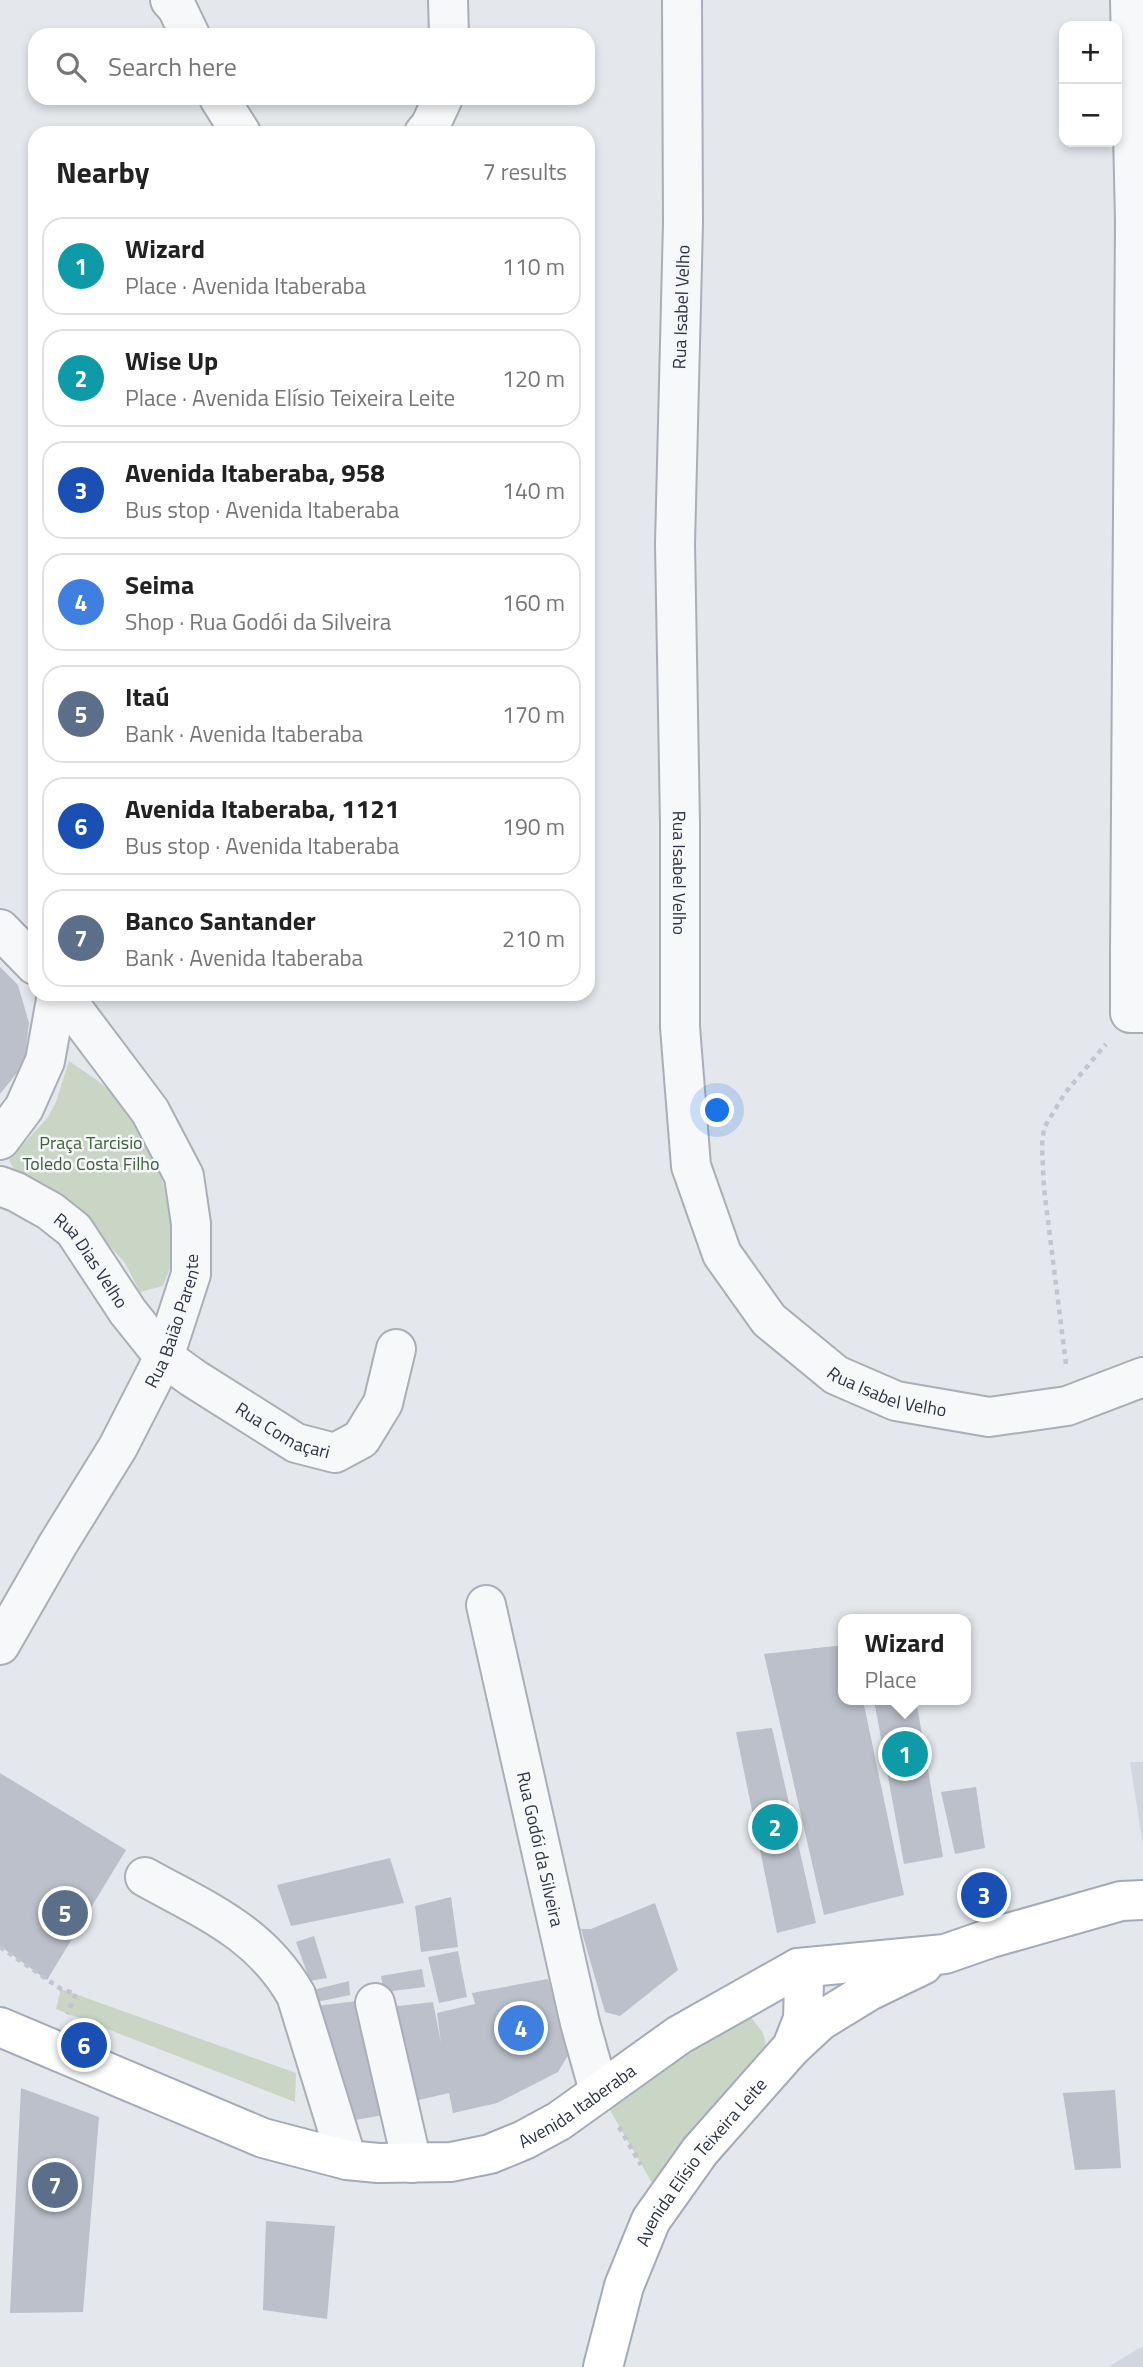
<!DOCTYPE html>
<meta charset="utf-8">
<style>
body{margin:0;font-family:"Titillium Web",sans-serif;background:#f6f6f6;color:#222}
.controls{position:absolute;right:21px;top:21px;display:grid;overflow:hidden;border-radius:14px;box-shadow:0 4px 10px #0003}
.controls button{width:63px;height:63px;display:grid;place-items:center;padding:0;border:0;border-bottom:2px solid #e0e0e0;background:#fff;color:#222;font:35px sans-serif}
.you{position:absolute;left:718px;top:1111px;width:24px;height:24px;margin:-18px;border:5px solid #fff;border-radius:50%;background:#1a73e8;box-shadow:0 0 0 10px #1a73e833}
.badge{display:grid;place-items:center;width:46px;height:46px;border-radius:50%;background:#d1495b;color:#fff;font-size:23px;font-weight:700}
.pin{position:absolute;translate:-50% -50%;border:4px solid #fff;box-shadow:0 2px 7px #0006}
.popup{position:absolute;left:838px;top:1614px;width:133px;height:91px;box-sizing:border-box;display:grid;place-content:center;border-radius:14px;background:#fff;filter:drop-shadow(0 2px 5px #0005);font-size:23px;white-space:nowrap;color:#767676}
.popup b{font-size:26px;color:#222}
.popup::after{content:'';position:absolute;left:50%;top:100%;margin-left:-14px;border:14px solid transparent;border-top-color:#fff}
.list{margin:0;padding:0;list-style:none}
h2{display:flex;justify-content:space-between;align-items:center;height:91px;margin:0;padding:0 28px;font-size:30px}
h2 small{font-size:23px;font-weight:400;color:#767676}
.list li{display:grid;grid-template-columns:46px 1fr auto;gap:21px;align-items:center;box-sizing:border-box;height:98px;margin:0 14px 14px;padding:0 14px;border:2px solid #e0e0e0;border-radius:21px}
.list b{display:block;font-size:26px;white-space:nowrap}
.list p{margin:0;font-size:23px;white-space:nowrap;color:#767676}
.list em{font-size:23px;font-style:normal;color:#767676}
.icon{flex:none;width:38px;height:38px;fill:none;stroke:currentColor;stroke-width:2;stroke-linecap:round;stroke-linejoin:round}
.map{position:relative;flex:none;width:1143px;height:2367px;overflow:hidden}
.search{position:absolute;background:#fff;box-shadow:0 4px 10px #0003;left:28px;top:28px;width:567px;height:77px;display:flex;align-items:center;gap:18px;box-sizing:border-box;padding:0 24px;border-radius:21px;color:#767676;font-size:26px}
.panel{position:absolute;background:#fff;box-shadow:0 4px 10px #0003;left:28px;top:126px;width:567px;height:875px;border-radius:21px}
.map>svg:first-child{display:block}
</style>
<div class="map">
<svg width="1143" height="2367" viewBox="0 0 1143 2367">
<rect width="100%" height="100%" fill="#e4e7ec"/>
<g fill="#d2d6de">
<polygon points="1130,1762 1143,1762 1143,1846"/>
<polygon points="1143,2346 1143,2367 1108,2367"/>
</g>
<g fill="#c9d6c5">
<path d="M69,1061C92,1077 118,1093 136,1116C150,1135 180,1228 176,1250C173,1262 167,1275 163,1286L140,1292L125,1263L100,1235L17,1175L9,1160L48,1117L56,1102Z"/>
<polygon points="61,1989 296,2073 295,2102 56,2009"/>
<polygon points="750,2016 763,2033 768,2054 663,2202 599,2091"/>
</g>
<g fill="#bbc0ca">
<polygon points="0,967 18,985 29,1023 24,1064 0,1094"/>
<polygon points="844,1645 844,1700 863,1700 904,1895 824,1915 764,1654"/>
<polygon points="874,1700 916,1700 943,1857 904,1864"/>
<polygon points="772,1728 816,1923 777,1933 736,1732"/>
<polygon points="0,1773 126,1850 47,1980 0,1946"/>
<polygon points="976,1787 985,1848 955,1854 941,1792"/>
<polygon points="390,1858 404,1903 291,1926 277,1885"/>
<polygon points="451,1897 458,1947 421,1952 415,1906"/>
<polygon points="655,1903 678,1970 620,2016 605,2012 581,1929 591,1929"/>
<polygon points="314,1936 327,1978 310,1981 296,1942"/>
<polygon points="458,1951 467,1997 439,2003 428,1957"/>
<polygon points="422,1969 425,1987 384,1992 381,1976"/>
<polygon points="548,1979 570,2052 558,2072 497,2103 453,2113 449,2093 410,2102 389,2007 433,2002 441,2043 437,2013 475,2004 472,1993"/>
<polygon points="349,1981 350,1995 317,2002 313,1990"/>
<polygon points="365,2000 389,2114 339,2123 309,2007"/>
<polygon points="21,2088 99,2117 83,2312 10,2313"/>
<polygon points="1115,2090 1121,2168 1075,2170 1063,2093"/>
<polygon points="266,2221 335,2226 327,2319 263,2310"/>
</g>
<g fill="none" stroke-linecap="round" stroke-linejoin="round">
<defs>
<g id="minor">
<polyline points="170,0 177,8 190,35"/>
<polyline points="448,0 449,35"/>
<path id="s1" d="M682,0L683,223L675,544L680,824V1027L691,1166L722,1254L769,1320L836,1375L896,1401L989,1417L1067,1406L1143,1377"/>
<polyline points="1130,0 1135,221 1130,954 1130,1013 1143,1013"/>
<polyline points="219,98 241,133"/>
<polyline points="424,133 430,126 443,98"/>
<polyline points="0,929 35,965"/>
<polyline points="0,1140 24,1108 45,1061 57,994"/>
<path id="s2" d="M0,1186L16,1192L50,1211L74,1230L128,1312L164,1357L193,1378L296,1443L335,1453L361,1439L383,1403L396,1349"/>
<path id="s3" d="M486,1605L580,2023L599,2091"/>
<path id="s4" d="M0,1645L58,1544L118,1447L164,1357L191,1274V1224L184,1176L150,1111L62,994"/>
<path d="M145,1877C206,1911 260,1932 296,1995L347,2160"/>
<polyline points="375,2003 412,2163"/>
</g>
<g id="major">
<path id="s5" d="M0,2027L263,2138L347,2160L378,2163L451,2162L490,2154L524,2140L559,2121L679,2035L798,1968L945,1954L991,1938L1121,1901L1143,1900"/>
<polyline points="792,2047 820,2021 869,1991 923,1965"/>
<path id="s6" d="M603,2367L624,2286L651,2220L700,2151L792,2047L803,2019L804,1982L798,1968"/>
</g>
</defs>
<use href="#minor" stroke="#a9aeb7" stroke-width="42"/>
<use href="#major" stroke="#a3abb8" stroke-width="42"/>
<g stroke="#c2c5cb" stroke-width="4.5" stroke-dasharray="5 5" stroke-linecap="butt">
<polyline points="1066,1364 1044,1189 1042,1146 1044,1128 1065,1093 1106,1044"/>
<polyline points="0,1947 61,1989 76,1994 67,2014"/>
<polyline points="619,2127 641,2165"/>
</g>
<use href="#minor" stroke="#f7f8fa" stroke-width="38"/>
<use href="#major" stroke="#fff" stroke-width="38"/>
</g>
<g text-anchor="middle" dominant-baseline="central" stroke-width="5" stroke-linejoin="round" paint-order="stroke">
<g font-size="18" fill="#2b3445" stroke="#f4f6f9">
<text transform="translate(681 307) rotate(-88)">Rua Isabel Velho</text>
<text stroke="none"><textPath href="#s1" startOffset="873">Rua Isabel Velho</textPath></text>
<text stroke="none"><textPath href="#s2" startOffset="121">Rua Dias Velho</textPath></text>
<text stroke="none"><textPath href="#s4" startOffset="369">Rua Baião Parente</textPath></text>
<text stroke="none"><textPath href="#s1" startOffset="1482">Rua Isabel Velho</textPath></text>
<text stroke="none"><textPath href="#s2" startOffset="383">Rua Comaçari</textPath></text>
<text stroke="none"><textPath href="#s3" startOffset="250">Rua Godói da Silveira</textPath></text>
<text stroke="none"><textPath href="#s5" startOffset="616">Avenida Itaberaba</textPath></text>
<text stroke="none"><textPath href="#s6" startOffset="231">Avenida Elísio Teixeira Leite</textPath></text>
</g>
<g font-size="18" fill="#3f6138" stroke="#f4f6f9">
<text x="91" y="1142">Praça Tarcisio<tspan x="91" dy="21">Toledo Costa Filho</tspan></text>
</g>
</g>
</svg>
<div class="controls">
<button>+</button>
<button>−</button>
</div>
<div class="you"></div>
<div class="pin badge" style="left:905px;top:1754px;background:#0f9aa8">1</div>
<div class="popup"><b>Wizard</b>Place</div>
<div class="pin badge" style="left:775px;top:1827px;background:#0f9aa8">2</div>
<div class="pin badge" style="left:984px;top:1895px;background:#1a4fb4">3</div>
<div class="pin badge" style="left:521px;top:2028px;background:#3f7fe0">4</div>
<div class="pin badge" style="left:65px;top:1913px;background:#5c6f8a">5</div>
<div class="pin badge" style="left:84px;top:2045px;background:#1a4fb4">6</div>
<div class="pin badge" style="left:55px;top:2185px;background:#5c6f8a">7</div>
<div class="search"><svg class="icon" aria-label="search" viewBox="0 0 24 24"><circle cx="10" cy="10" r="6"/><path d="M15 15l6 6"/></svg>Search here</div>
<section class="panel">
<h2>Nearby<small>7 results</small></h2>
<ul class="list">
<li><span class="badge" style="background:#0f9aa8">1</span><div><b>Wizard</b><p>Place · Avenida Itaberaba</p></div><em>110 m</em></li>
<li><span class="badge" style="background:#0f9aa8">2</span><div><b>Wise Up</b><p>Place · Avenida Elísio Teixeira Leite</p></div><em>120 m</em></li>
<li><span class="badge" style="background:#1a4fb4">3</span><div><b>Avenida Itaberaba, 958</b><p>Bus stop · Avenida Itaberaba</p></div><em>140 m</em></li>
<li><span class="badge" style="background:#3f7fe0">4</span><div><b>Seima</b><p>Shop · Rua Godói da Silveira</p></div><em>160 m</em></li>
<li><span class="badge" style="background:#5c6f8a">5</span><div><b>Itaú</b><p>Bank · Avenida Itaberaba</p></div><em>170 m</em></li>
<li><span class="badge" style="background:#1a4fb4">6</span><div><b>Avenida Itaberaba, 1121</b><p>Bus stop · Avenida Itaberaba</p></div><em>190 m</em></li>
<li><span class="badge" style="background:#5c6f8a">7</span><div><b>Banco Santander</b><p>Bank · Avenida Itaberaba</p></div><em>210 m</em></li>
</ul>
</section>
</div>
